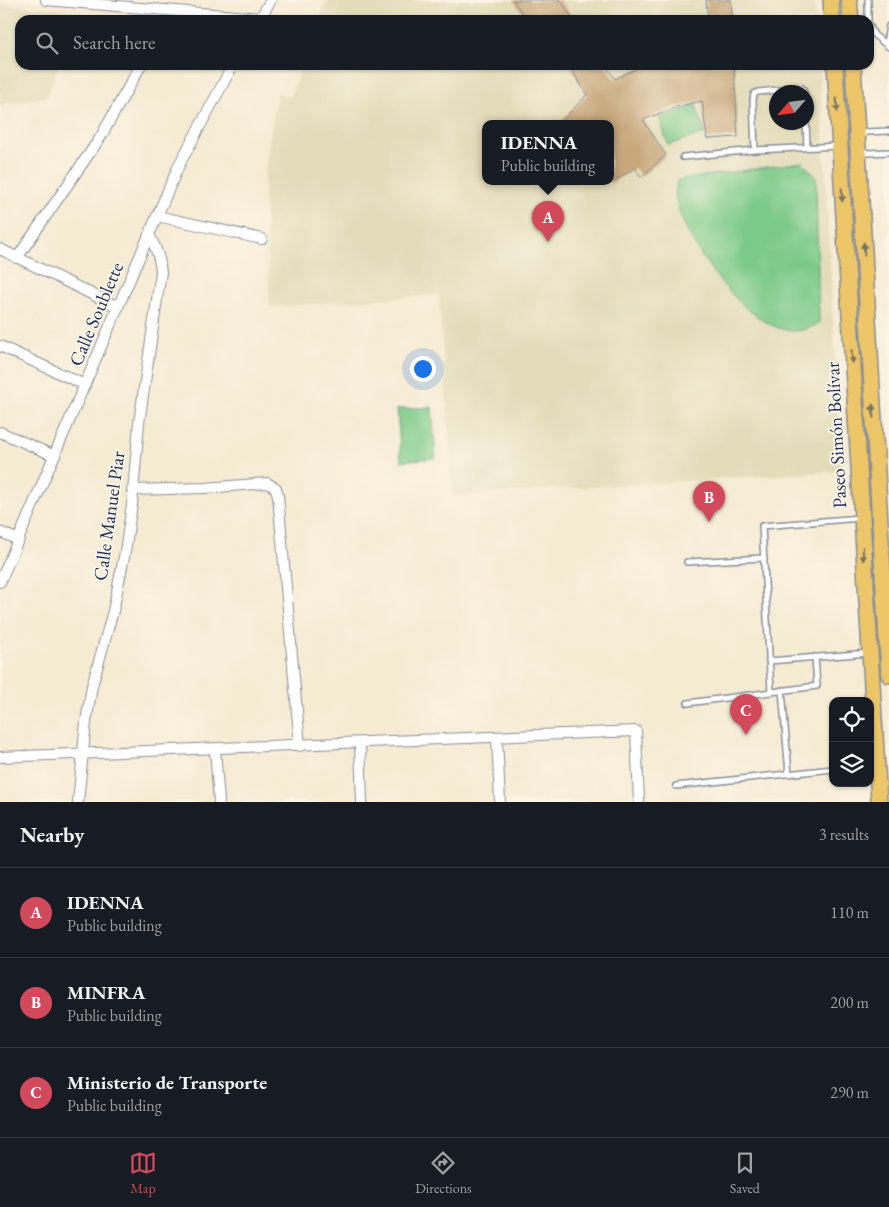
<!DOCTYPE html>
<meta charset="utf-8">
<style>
body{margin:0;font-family:"EB Garamond",serif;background:#20242c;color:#f1f3f6}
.controls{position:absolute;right:15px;bottom:15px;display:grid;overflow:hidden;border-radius:10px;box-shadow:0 1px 4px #0004}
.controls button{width:45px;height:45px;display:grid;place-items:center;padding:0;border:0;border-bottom:1px solid #363941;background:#171b24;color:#f1f3f6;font:25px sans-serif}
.compass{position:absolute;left:769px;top:85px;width:45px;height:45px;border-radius:50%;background:#171b24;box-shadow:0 1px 4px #0004;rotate:242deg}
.you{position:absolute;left:422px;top:368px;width:18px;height:18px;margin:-12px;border:4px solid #fff;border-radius:50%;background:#1a73e8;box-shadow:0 0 0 8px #1a73e833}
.badge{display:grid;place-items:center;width:32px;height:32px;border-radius:50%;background:#d1495b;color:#fff;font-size:16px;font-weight:700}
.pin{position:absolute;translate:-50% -41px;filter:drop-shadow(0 1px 2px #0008)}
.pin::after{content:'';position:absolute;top:26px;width:18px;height:15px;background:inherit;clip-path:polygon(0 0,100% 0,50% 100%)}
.popup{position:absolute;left:482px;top:120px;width:132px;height:65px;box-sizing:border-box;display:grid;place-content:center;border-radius:10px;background:#171b24;filter:drop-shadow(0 1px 4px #0005);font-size:16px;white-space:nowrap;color:#9ea1a6}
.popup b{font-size:19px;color:#f1f3f6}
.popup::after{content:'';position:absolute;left:50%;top:100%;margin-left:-10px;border:10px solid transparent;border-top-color:#171b24}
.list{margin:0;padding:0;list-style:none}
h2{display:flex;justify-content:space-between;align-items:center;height:65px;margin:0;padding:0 20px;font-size:21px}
h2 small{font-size:16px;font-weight:400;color:#9ea1a6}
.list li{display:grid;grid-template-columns:32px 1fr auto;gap:15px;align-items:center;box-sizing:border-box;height:90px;padding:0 20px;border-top:1px solid #363941}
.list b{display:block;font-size:19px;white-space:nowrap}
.list p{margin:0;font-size:16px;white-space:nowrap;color:#9ea1a6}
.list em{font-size:16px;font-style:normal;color:#9ea1a6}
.icon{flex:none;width:28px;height:28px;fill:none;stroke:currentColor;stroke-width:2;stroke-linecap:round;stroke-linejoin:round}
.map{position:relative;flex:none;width:889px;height:802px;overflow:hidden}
.search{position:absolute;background:#171b24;box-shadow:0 1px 4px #0004;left:15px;right:15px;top:15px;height:55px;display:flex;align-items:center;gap:12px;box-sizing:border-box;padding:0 18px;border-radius:15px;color:#9ea1a6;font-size:19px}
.sheet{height:335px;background:#171b24}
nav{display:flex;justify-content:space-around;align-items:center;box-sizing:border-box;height:70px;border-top:1px solid #363941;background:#171b24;font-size:14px;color:#9ea1a6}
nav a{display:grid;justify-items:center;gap:2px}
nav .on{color:#d1495b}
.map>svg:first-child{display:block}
</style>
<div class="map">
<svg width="889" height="802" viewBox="0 0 889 802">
<rect width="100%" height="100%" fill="#fcf5e5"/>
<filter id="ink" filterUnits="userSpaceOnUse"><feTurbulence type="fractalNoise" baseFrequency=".02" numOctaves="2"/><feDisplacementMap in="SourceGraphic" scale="10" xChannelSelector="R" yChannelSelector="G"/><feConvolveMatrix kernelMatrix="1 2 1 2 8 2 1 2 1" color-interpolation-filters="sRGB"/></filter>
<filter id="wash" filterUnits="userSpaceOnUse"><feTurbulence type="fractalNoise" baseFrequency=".0096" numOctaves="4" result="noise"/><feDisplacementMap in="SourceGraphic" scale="20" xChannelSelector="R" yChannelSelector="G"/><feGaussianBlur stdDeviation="1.12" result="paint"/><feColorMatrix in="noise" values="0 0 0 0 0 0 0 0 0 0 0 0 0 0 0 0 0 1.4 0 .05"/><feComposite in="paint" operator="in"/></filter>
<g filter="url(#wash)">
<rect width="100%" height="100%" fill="#f6ebd3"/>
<g fill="#e2dcba" fill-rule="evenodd">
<polygon points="327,0 814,0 816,20 319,20"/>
<polygon points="0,4 79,12 76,20 20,20 20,65 59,65 47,96 0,105"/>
<path d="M302,65H819L826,182L841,471L453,496L439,295L270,307L264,195L265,170L277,93L290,97ZM776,92H806V122H776ZM486,123H610V181H486Z"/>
</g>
<g fill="#7cca89" stroke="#4c7c74">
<polygon points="696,105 705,133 668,145 659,117"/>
<path d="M802,162L816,177L819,323C809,329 798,333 786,330C742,322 683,241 676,199C675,193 676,186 677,180Z"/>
<polygon points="432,407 436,458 401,461 397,409"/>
</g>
<g id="blocks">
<g fill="#c7a77b">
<polygon points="513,0 560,0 574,20 527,20"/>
<polygon points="706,0 731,0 732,20 708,20"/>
<polygon points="569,65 605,65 615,79 644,65 734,65 738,137 707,139 702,101 675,107 643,120 666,155 641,177 635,168 610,184 610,123 559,123 587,95"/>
</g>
</g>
</g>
<g filter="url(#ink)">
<use href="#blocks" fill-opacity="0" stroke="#888d98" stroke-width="1"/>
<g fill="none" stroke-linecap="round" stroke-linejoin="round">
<defs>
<g id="service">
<polyline points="868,20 868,0"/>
<polyline points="869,25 874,35 889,47"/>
<polyline points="886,43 889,26"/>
<polyline points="806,122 807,147"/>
<polyline points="862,137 865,132 889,131"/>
<polyline points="861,148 867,153 889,152"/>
<polyline points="755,150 753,100 754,94 758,92 799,88 802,88 804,92"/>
<polyline points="683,157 755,150 839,146"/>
<polyline points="687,562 764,558"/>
<polyline points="769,661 869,653"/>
<polyline points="782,690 789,774"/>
<polyline points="771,692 762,526 860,518"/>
<polyline points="688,703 817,686 815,657"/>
<polyline points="676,786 833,769"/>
</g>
<g id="minor">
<polyline points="46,0 260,18"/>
<polyline points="259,20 271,0"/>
<polyline points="157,216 262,239"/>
<polyline points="0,249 118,307"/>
<polyline points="17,258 100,138 141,65"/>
<polyline points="0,346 85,385"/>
<polyline points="0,432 55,456"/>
<polyline points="132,490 205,488 267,483 276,488 278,496 300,746"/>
<polyline points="0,532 19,540"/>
<polyline points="0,582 179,165 233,65"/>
<polyline points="497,737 500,802"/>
<polyline points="360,743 362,802"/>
<polyline points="215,749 219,802"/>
<polyline points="0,757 636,731 639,802"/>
<path d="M78,802L86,722L92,686L113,611L125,552L132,504L139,423L161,272C160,257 156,247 149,235"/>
</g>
<g id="primary">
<polyline points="831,0 832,20"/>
<polyline points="849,0 851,20"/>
<polyline points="835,65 879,802"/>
<polyline points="853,65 889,675"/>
</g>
</defs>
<use href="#service" stroke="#888d98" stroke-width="8"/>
<use href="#minor" stroke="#888d98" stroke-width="12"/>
<use href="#primary" stroke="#888d98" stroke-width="18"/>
<use href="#service" stroke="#fff" stroke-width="5"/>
<use href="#minor" stroke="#fff" stroke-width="10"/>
<use href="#primary" stroke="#ecc669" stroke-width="15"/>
</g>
<defs><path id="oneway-solid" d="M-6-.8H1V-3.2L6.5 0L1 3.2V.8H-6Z" transform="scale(1.25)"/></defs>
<g fill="#797363">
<use href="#oneway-solid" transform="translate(837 105) rotate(87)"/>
<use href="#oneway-solid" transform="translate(842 195) rotate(87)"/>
<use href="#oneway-solid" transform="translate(864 249) rotate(-93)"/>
<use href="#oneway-solid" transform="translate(852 357) rotate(87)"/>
<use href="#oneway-solid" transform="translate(873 411) rotate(-93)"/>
<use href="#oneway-solid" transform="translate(863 554) rotate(87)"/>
</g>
</g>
<g text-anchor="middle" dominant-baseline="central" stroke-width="4" stroke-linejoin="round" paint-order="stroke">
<g font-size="19" fill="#1b2f5e" stroke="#fcf5e5">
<text transform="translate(96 314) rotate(-67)">Calle Soublette</text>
<text transform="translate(836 435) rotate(-93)">Paseo Simón Bolívar</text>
<text transform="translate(109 516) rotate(-82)">Calle Manuel Piar</text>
</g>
</g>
</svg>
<div class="controls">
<button><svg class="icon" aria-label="locate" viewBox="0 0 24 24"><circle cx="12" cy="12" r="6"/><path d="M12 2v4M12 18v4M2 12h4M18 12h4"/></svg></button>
<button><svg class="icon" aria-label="layers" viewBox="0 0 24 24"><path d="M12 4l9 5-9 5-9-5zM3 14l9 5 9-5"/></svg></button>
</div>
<svg class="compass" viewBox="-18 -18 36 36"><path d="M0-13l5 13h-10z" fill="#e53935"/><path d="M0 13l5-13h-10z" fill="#9ea1a6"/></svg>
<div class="you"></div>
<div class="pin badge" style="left:548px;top:242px">A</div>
<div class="popup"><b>IDENNA</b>Public building</div>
<div class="pin badge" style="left:709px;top:522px">B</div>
<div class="pin badge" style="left:746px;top:735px">C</div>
<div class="search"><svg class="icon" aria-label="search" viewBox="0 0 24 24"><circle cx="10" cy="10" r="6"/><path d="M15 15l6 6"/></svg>Search here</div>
</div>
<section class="sheet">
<h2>Nearby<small>3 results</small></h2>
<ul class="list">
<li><span class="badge">A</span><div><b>IDENNA</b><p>Public building</p></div><em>110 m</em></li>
<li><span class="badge">B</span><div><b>MINFRA</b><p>Public building</p></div><em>200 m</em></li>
<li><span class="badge">C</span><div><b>Ministerio de Transporte</b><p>Public building</p></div><em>290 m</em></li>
</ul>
</section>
<nav>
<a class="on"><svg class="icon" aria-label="map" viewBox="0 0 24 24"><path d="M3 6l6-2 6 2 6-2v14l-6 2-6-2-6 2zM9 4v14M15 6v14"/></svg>Map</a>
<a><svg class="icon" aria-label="directions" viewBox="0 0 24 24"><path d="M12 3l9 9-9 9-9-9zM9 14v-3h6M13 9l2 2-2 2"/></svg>Directions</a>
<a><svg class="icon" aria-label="saved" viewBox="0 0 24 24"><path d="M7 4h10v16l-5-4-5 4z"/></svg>Saved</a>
</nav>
